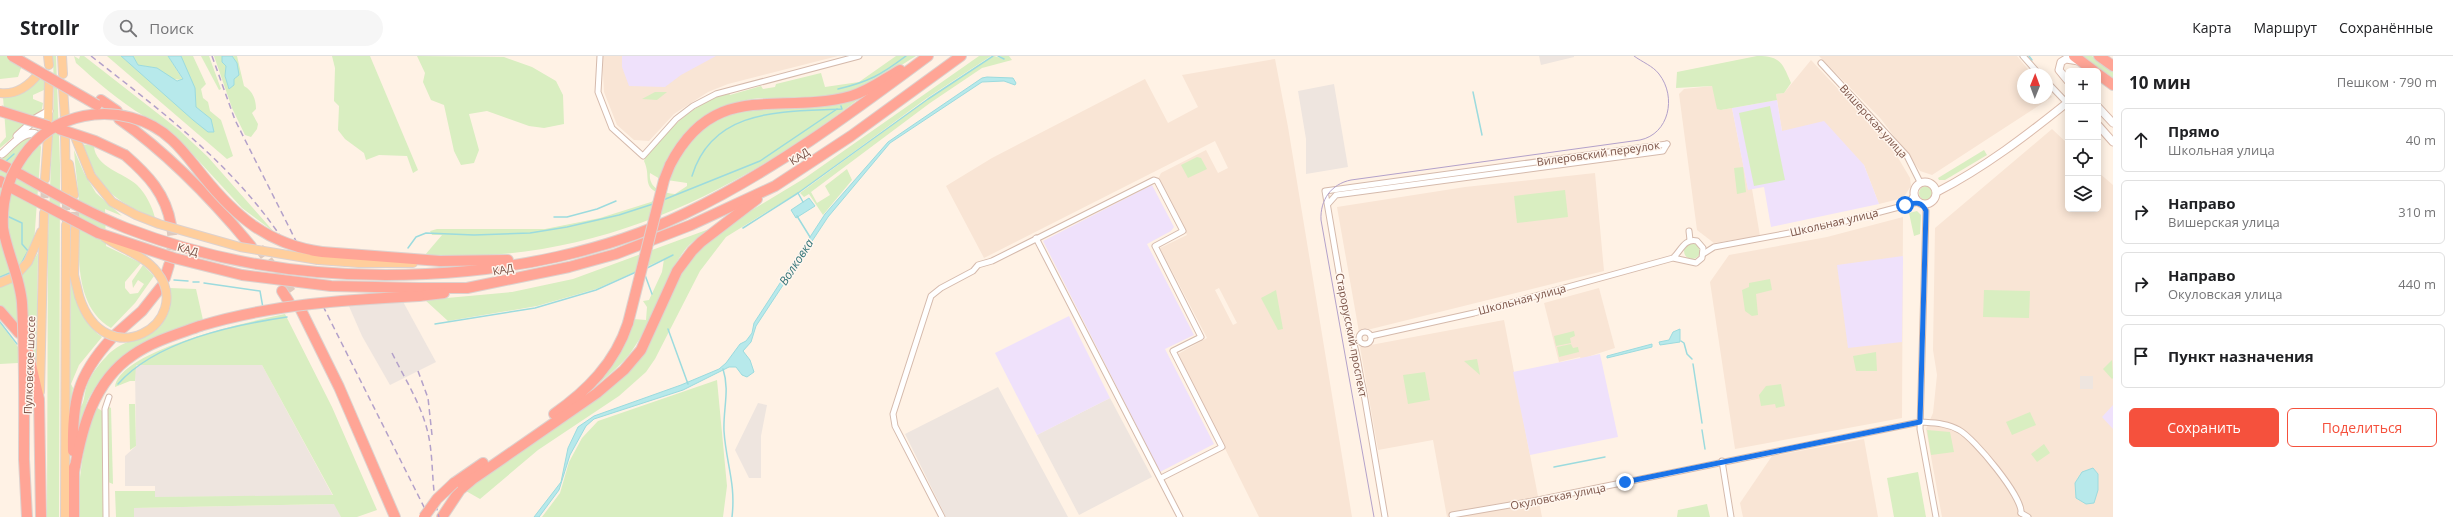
<!DOCTYPE html>
<html lang="ru">
<meta charset="utf-8">
<style>
body{margin:0;font-family:"Open Sans",sans-serif;background:#f6f6f6;color:#202124}
.controls{position:absolute;right:12px;top:12px;display:grid;overflow:hidden;border-radius:6px;box-shadow:0 2px 10px #0003}
.controls button{width:36px;height:36px;display:grid;place-items:center;padding:0;border:0;border-bottom:1px solid #e0e0e0;background:#fff;color:#202124;font:20px sans-serif}
.compass{position:absolute;left:2017px;top:12px;width:36px;height:36px;border-radius:50%;background:#fff;box-shadow:0 2px 10px #0003;rotate:1deg}
.stop{position:absolute;width:12px;height:12px;margin:-9px;border:3px solid #1a73e8;border-radius:50%;background:#fff}
.stop.end{background:#1a73e8;border-color:#fff;box-shadow:0 1px 4px #0008}
.list{margin:0;padding:0;list-style:none}
h2{display:flex;justify-content:space-between;align-items:center;height:52px;margin:0;padding:0 16px;font-size:17px}
h2 small{font-size:13px;font-weight:400;color:#757577}
.list li{display:grid;grid-template-columns:26px 1fr auto;gap:12px;align-items:center;box-sizing:border-box;height:64px;margin:0 8px 8px;padding:0 8px;border:1px solid #e0e0e0;border-radius:6px}
.list b{display:block;font-size:15px;white-space:nowrap}
.list p{margin:0;font-size:13px;white-space:nowrap;color:#757577}
.list em{font-size:13px;font-style:normal;color:#757577}
.actions{display:flex;gap:8px;padding:12px 16px}
.actions a{flex:1;padding:9px 0;border:1px solid #f5513d;border-radius:6px;text-align:center;font-size:14px;color:#f5513d}
.actions .main{background:#f5513d;color:#fff}
.icon{flex:none;width:22px;height:22px;fill:none;stroke:currentColor;stroke-width:2;stroke-linecap:round;stroke-linejoin:round}
.map{position:relative;flex:none;width:2113px;height:461px;overflow:hidden}
header{display:flex;align-items:center;gap:24px;box-sizing:border-box;height:56px;padding:0 20px;background:#fff;border-bottom:1px solid #e0e0e0}
header strong{font-size:19px}
nav{display:flex;gap:22px;margin-inline-start:auto;font-size:14px}
.search{width:280px;height:36px;background:#f6f6f6;display:flex;align-items:center;gap:10px;box-sizing:border-box;padding:0 14px;border-radius:22px;color:#757577;font-size:15px}
main{display:flex}
aside{flex:1;background:#fff}
.map>svg:first-child{display:block}
</style>
<header>
<strong>Strollr</strong>
<div class="search"><svg class="icon" aria-label="search" viewBox="0 0 24 24"><circle cx="10" cy="10" r="6"/><path d="M15 15l6 6"/></svg>Поиск</div>
<nav><a>Карта</a><a>Маршрут</a><a>Сохранённые</a></nav>
</header>
<main>
<div class="map">
<svg width="2113" height="461" viewBox="0 0 2113 461">
<rect width="100%" height="100%" fill="#fff2e5"/>
<g fill="#f9e5d5" fill-rule="evenodd">
<polygon points="602,0 838,0 728,28 708,36 674,58 649,85 634,84 617,69 604,36"/>
<polygon points="1819,0 2017,0 2032,18 2023,18 2023,42 2047,42 2047,35 2052,41 1932,119 1920,115 1881,63"/>
<path d="M1275,3L1288,71L1352,461H1259L1178,298L1207,282L1160,192L1187,179L1158,123L1161,117L1206,94L1218,117L1228,112L1215,85L984,202L946,130L992,102L1145,23L1168,67L1198,51L1182,19ZM1219,232L1237,267L1233,269L1215,234Z"/>
<polygon points="1811,4 1887,85 1900,105 1910,122 1911,130 1903,142 1879,148 1864,109 1782,75 1776,38 1784,37"/>
<polygon points="1712,30 1721,54 1732,52 1748,133 1752,133 1760,180 1714,187 1697,174 1679,38 1684,33"/>
<polygon points="2052,73 2068,88 2068,153 2098,153 2098,116 2113,129 2113,461 1942,461 1926,373 1933,357 1937,319 1933,294 1935,172"/>
<polygon points="1595,117 1604,215 1359,276 1337,151 1465,131"/>
<polygon points="1903,161 1902,362 1735,393 1710,226 1729,199 1827,181"/>
<polygon points="1599,232 1615,292 1581,303 1580,301 1559,306 1544,247"/>
<polygon points="1504,264 1542,461 1447,461 1433,384 1378,394 1360,291"/>
<polygon points="1864,383 1878,461 1743,461 1740,447 1772,400"/>
</g>
<g fill="#eee5df">
<polygon points="1539,0 1574,0 1574,1 1541,9"/>
<polygon points="1334,28 1348,111 1306,118 1306,83 1298,35"/>
<polygon points="395,231 436,306 390,329 362,280 348,248"/>
<polygon points="135,309 262,309 333,440 155,441 155,430 125,430 125,400 136,390"/>
<rect x="2080" y="320" width="13" height="13"/>
<polygon points="998,331 1068,461 946,461 905,378"/>
<polygon points="1110,342 1152,421 1079,459 1037,379"/>
<polygon points="758,347 767,349 761,380 761,422 749,422 735,394"/>
<polygon points="335,448 341,461 134,461 134,452"/>
</g>
<g fill="#efe1fb">
<polygon points="622,0 716,0 681,19 665,31 629,30 622,11"/>
<polygon points="1777,44 1782,75 1824,65 1864,109 1879,148 1771,171 1764,131 1748,134 1732,52"/>
<polygon points="1152,129 1174,171 1171,175 1147,188 1194,279 1165,293 1214,388 1160,416 1043,185"/>
<polygon points="1903,200 1902,286 1848,292 1837,209"/>
<polygon points="1069,260 1110,342 1037,379 995,297"/>
<polygon points="1600,298 1618,381 1530,399 1513,316"/>
<polygon points="2113,349 2113,373 2102,361"/>
</g>
<g fill="#d9eec1">
<polygon points="0,0 25,0 18,21 0,23"/>
<polygon points="53,0 56,0 60,109 59,461 47,461 48,182 54,37"/>
<path d="M74,0L79,3L80,0H84L179,74L208,101L274,176L242,152L175,79C165,71 155,67 144,60C120,46 96,25 76,7Z"/>
<polygon points="107,0 121,0 203,72 211,68 211,63 196,51 195,38 181,0 193,0 206,28 201,33 203,42 208,46 210,55 221,64 233,100 227,103"/>
<polygon points="133,0 168,0 183,24 171,23 157,12 138,9"/>
<polygon points="201,0 209,0 221,33 219,34"/>
<path d="M214,0H222V6L226,10L225,20L229,33L238,10L232,0H237L244,30C253,35 256,44 256,53L252,57L258,68L257,73L251,81L245,79L232,52Z"/>
<polygon points="332,0 370,0 418,114 413,117 407,100 379,99 366,104 364,97 345,83 338,74 339,50 334,45 335,12"/>
<polygon points="417,0 504,1 532,11 556,25 563,39 564,68 544,72 529,70 487,55 469,58 479,94 474,107 461,109 454,95 444,49 431,44 423,26 425,17"/>
<path d="M896,0H916C885,19 866,35 828,41C803,45 777,40 752,43C707,49 676,82 660,123L650,117C648,132 662,137 675,138L687,130V127L667,124L691,81L729,56L864,39C757,121 637,187 501,198C480,200 446,204 425,199L442,179H432L430,175L437,173H545L600,162L651,146L663,139C640,131 652,122 644,105L646,100C674,68 688,53 728,35L730,39L761,30L763,33L775,31L776,28L821,17L825,31L859,26Z"/>
<polygon points="979,0 991,0 927,42 799,136 726,181 700,215 655,303 646,316 619,340 538,394 480,443 466,435 490,413 637,305 680,218 700,192 722,172 805,122"/>
<polygon points="994,0 1004,3 1000,0 1009,0 1012,4 982,12 930,47 811,136 817,147 830,139 825,130 847,113 852,124 823,159 809,138 804,141 800,137 928,43"/>
<path d="M1757,0C1780,0 1782,6 1791,27L1784,37L1776,38L1777,44L1721,54L1717,53L1712,30L1676,32L1677,16Z"/>
<polygon points="2083,0 2092,0 2113,16 2113,23"/>
<polygon points="44,16 44,34 33,39 33,43 43,47 41,58 0,92 0,88 6,81 3,41 27,35"/>
<polygon points="655,36 667,36 657,44 642,43"/>
<polygon points="1770,50 1785,124 1754,130 1739,57"/>
<path d="M32,78L38,83L41,91L34,187C28,204 17,217 0,223V103L23,82Z"/>
<path d="M80,88L94,90C95,111 124,117 137,129C146,138 152,150 155,162C109,143 101,132 80,88Z"/>
<path d="M74,94L84,117L96,137L122,160L105,153L106,190L141,207L125,226V232L130,238L138,237L144,228L138,224L133,232L132,225L143,209L154,220L135,247L111,272C70,248 80,186 79,146C78,128 75,111 74,94Z"/>
<polygon points="1984,94 1987,99 1945,124 1939,124 1938,122"/>
<polygon points="1197,101 1201,102 1207,113 1188,122 1181,109"/>
<polygon points="1743,111 1746,136 1737,138 1734,112"/>
<circle cx="1926" cy="137" r="7"/>
<polygon points="1565,134 1568,161 1517,167 1514,140"/>
<polygon points="1917,155 1921,159 1920,178 1914,180 1909,157"/>
<path d="M712,172C703,179 690,186 684,195C661,226 654,265 631,296C622,308 610,318 598,328L597,326L633,263L646,264L647,251L643,245L649,244L662,216L664,203L596,233L537,250L448,265L425,244L512,236L573,223Z"/>
<circle cx="1692" cy="195" r="8"/>
<path d="M38,197L36,309L21,273L0,249V230C20,221 27,216 38,197Z"/>
<polygon points="1770,223 1772,234 1756,238 1758,259 1752,260 1745,255 1742,234 1749,231 1749,227"/>
<path d="M71,224C76,248 82,266 102,281L79,309L71,328L73,332L69,356Z"/>
<path d="M170,232L196,233L203,264C155,282 117,293 90,340C84,350 84,362 78,372V354C85,349 84,337 87,329C91,319 98,309 106,301C134,270 170,295 170,232Z"/>
<polygon points="1276,234 1283,273 1278,274 1261,242"/>
<polygon points="1984,234 2030,235 2029,262 1983,261"/>
<path d="M285,258L332,351L377,454L357,461H341L334,448L134,452V461H116L115,435H155V441L333,439L262,309H136L135,325H130L115,331C120,293 253,265 285,258Z"/>
<polygon points="0,267 18,291 18,307 0,308"/>
<polygon points="1574,275 1575,280 1570,282 1571,287 1556,290 1554,280"/>
<polygon points="1571,288 1573,292 1578,291 1579,296 1559,301 1557,291"/>
<polygon points="1876,296 1877,315 1856,315 1853,300"/>
<polygon points="1477,303 1480,319 1464,305"/>
<polygon points="2112,304 2113,322 2112,323 2103,313"/>
<polygon points="1425,316 1430,344 1408,348 1403,319"/>
<polygon points="717,324 727,430 723,461 542,461 560,437 569,406 582,382 598,365"/>
<polygon points="1781,328 1785,350 1776,352 1775,348 1761,350 1759,339 1766,330"/>
<polygon points="129,348 135,348 136,390 130,394"/>
<path d="M96,351L102,355L103,461H78C79,417 82,393 96,351Z"/>
<polygon points="109,351 111,352 113,428 108,426 107,353"/>
<polygon points="2030,356 2036,369 2012,379 2006,366"/>
<polygon points="1927,374 1950,376 1954,396 1931,399"/>
<polygon points="2044,388 2050,397 2037,406 2031,398"/>
<polygon points="1918,416 1926,461 1894,461 1887,422"/>
<polygon points="1707,448 1710,461 1677,461 1678,454"/>
</g>
<g fill="#b7e9eb" stroke="#9cdbde">
<polygon points="121,0 133,0 138,9 157,12 177,25 183,23 168,0 181,0 195,32 196,51 211,63 214,76 208,76 193,64"/>
<polygon points="222,0 232,0 237,7 239,19 234,23 234,29 229,33 225,20 226,10 222,6"/>
<polygon points="987,21 1013,22 1016,27 1015,29 1004,25 982,26 890,87 828,161 756,270 751,286 743,295 750,304 754,316 747,321 742,319 736,311 729,311 683,334 594,363 586,370 570,399 559,434 539,461 534,461 561,426 568,392 578,371 594,360 681,329 719,313 726,307 740,288 746,285 752,277 754,267 825,158 888,86 982,22"/>
<polygon points="809,142 815,150 796,162 791,154"/>
<polygon points="1680,273 1680,286 1660,289 1659,286 1669,284 1673,276"/>
<polygon points="1652,288 1652,291 1607,302 1607,300"/>
<polygon points="2093,412 2098,418 2098,434 2094,447 2086,448 2076,442 2075,427 2082,416"/>
</g>
<g fill="none" stroke-linecap="round" stroke-linejoin="round">
<g stroke="#9cdbde" stroke-width="1.5">
<polyline points="998,0 1004,3"/>
<polyline points="2029,0 2032,4"/>
<path d="M838,33C868,26 881,19 906,0"/>
<polyline points="1473,36 1482,79"/>
<polyline points="5,106 14,98"/>
<path d="M692,120C713,51 784,56 842,53L841,50"/>
<polyline points="798,137 803,146"/>
<polyline points="663,144 760,105 837,53"/>
<polyline points="7,160 22,167 22,188 28,195 20,210"/>
<polyline points="797,160 810,181"/>
<polyline points="554,161 567,161 597,153 616,145"/>
<polyline points="743,172 798,137 928,43 993,0"/>
<polyline points="408,192 416,181 426,177 474,179 530,177 567,171 619,159 653,148"/>
<polyline points="647,212 673,199"/>
<polyline points="645,219 652,238"/>
<polyline points="0,221 12,216"/>
<polyline points="174,224 188,225"/>
<polyline points="193,226 199,226"/>
<polyline points="204,227 260,235 263,252"/>
<polyline points="0,266 17,288"/>
<polyline points="435,268 535,252 596,234 636,216"/>
<polyline points="668,273 688,328"/>
<polyline points="1681,285 1684,287 1687,298 1692,303"/>
<polyline points="1693,308 1702,367"/>
<path d="M723,313C730,334 723,353 724,375C726,407 736,427 732,461"/>
<path d="M118,328C156,285 233,269 287,261"/>
<polyline points="1702,374 1705,393"/>
<polyline points="1554,411 1605,401"/>
</g>
<g stroke="#decabe" stroke-width="8" stroke-dasharray="8 4" stroke-linecap="butt">
<polyline points="75,144 75,170"/>
<polyline points="44,154 45,128"/>
<polyline points="66,166 66,139"/>
</g>
<g stroke="#decabe" stroke-width="10" stroke-dasharray="10 5" stroke-linecap="butt">
<polyline points="259,192 291,236"/>
<polyline points="169,209 173,185 171,169"/>
</g>
<defs>
<g id="street">
<polyline points="600,0 598,36 612,72 643,100 676,63 693,50 716,38 859,0"/>
<polyline points="2023,0 2039,18"/>
<polyline points="1821,7 1907,100 1920,126"/>
<polyline points="2047,26 2067,47"/>
<polyline points="1328,148 1336,139 1663,95 1667,88"/>
<polyline points="1908,148 1914,139"/>
<polyline points="1926,155 1920,373 1936,461"/>
<polyline points="1689,175 1690,184"/>
<polyline points="1036,182 1180,461"/>
<polyline points="1703,198 1714,191 1827,170 1918,146"/>
<circle cx="1365" cy="282" r="6"/>
<path d="M1371,280L1474,257L1673,202L1696,207L1702,202L1703,192L1697,185C1684,182 1681,195 1673,202"/>
<polyline points="1722,405 1731,461"/>
<polyline points="2021,457 2028,461"/>
<path d="M1452,459L1533,445L1920,366C1933,367 1947,367 1959,374C1974,382 2023,441 2021,457"/>
<polyline points="106,461 105,353 109,341"/>
<polyline points="942,461 895,370 893,358 931,240 941,232 973,215 978,209 992,205 1154,124 1157,125 1183,175 1155,190 1201,281 1173,295 1222,391 1161,422"/>
<path d="M1385,461L1363,332C1358,314 1358,292 1349,275L1325,135L1667,88"/>
</g>
<g id="secondary">
<polyline points="2068,25 2059,14 2061,6 2066,3 2079,5"/>
<polyline points="2098,51 2113,67"/>
<polyline points="35,63 49,55"/>
<polyline points="2098,69 2113,86"/>
<polyline points="17,80 29,69"/>
<path d="M2,98C11,90 24,74 36,78"/>
<circle cx="1925" cy="137" r="11"/>
<path d="M1937,136C1984,112 2027,79 2068,46"/>
</g>
<g id="primary">
<polyline points="48,0 49,9"/>
<polyline points="62,0 63,18"/>
<polyline points="63,32 65,62"/>
<path d="M0,37C17,39 29,30 39,17"/>
<polyline points="48,67 49,23"/>
<polyline points="65,80 66,135"/>
<polyline points="76,83 91,120"/>
<polyline points="69,108 74,139"/>
<polyline points="45,123 48,80"/>
<polyline points="75,173 74,219 79,240"/>
<polyline points="318,204 359,207 413,207"/>
<polyline points="19,216 28,206 41,176"/>
<polyline points="0,227 12,222"/>
<polyline points="40,336 44,157"/>
<polyline points="65,461 66,169"/>
</g>
<g id="highway">
<polyline points="2074,0 2094,15"/>
<polyline points="2099,0 2113,10"/>
<polyline points="2098,18 2113,29"/>
<polyline points="101,44 117,55"/>
<path d="M119,63C169,98 212,143 251,190"/>
<path d="M125,99C148,119 166,138 171,169"/>
<polyline points="0,108 8,112"/>
<path d="M670,109C715,22 778,60 851,40C869,35 884,23 900,14"/>
<polyline points="0,125 3,127"/>
<polyline points="322,196 440,205 508,204"/>
<path d="M426,218C512,214 605,196 684,158C772,116 850,58 928,0"/>
<polyline points="165,222 169,209"/>
<polyline points="419,232 467,232 569,211 616,198 691,169 775,130 851,80 961,0"/>
<polyline points="282,235 289,246"/>
<polyline points="419,240 444,237"/>
<polyline points="300,252 339,331 395,461"/>
<polyline points="0,255 19,277"/>
<polyline points="116,278 142,255 161,231"/>
<polyline points="28,296 39,343 41,461"/>
<path d="M554,358C587,335 615,307 628,267"/>
<path d="M73,395C72,346 77,320 111,283"/>
<polyline points="24,403 27,461"/>
<polyline points="74,411 74,461"/>
<path d="M74,416C82,372 93,326 133,299C153,285 178,278 200,270"/>
<polyline points="454,427 483,407"/>
<polyline points="442,461 460,434 473,423 597,337 624,314 641,294 677,215 692,195 701,186 757,143"/>
</g>
</defs>
<use href="#street" stroke="#d5baac" stroke-width="7"/>
<use href="#secondary" stroke="#dabaab" stroke-width="9"/>
<use href="#primary" stroke="#ddd2cf" stroke-width="10"/>
<use href="#highway" stroke="#ddd2cf" stroke-width="12"/>
<use href="#street" stroke="#fff" stroke-width="5"/>
<use href="#secondary" stroke="#fff" stroke-width="7"/>
<use href="#primary" stroke="#ffce9c" stroke-width="8"/>
<use href="#highway" stroke="#ffa596" stroke-width="10"/>
<path stroke="#b3a1ca" stroke-width="1" d="M1374,461L1321,164C1320,144 1331,128 1351,124L1640,84C1669,78 1677,41 1659,18C1653,10 1642,6 1634,0"/>
<g stroke="#b3a1ca" stroke-width="1.5" stroke-dasharray="6 4" stroke-linecap="butt">
<path d="M91,0C161,55 231,107 281,181"/>
<polyline points="212,0 235,64 297,187"/>
<polyline points="323,250 429,461"/>
<path d="M392,297C406,325 423,351 429,382C434,408 431,435 439,461"/>
<polyline points="418,315 428,342 432,379"/>
</g>
<defs>
<g id="primary-bridge">
<polyline points="91,120 112,146 136,159 159,168 240,191 318,204"/>
<path d="M79,240C105,322 196,266 157,216C144,199 121,193 104,181"/>
</g>
<g id="highway-bridge">
<polyline points="12,0 97,49"/>
<polyline points="0,55 48,70"/>
<polyline points="59,73 95,85 125,99"/>
<path d="M16,116C52,136 88,157 126,172C222,209 324,223 426,218"/>
<polyline points="10,131 98,177 174,202 242,219 331,230 419,232"/>
<polyline points="628,267 664,124 670,109"/>
<path d="M200,270C272,248 345,244 419,240"/>
<path d="M24,403C24,351 25,299 22,247C20,221 7,197 3,172C0,119 33,70 84,60C115,54 149,62 172,84C184,95 193,108 203,120C236,161 269,189 322,196"/>
<polyline points="424,461 437,443 454,427"/>
</g>
</defs>
<use href="#primary-bridge" stroke="#ddd2cf" stroke-width="10" stroke-linecap="butt"/>
<use href="#highway-bridge" stroke="#ddd2cf" stroke-width="12" stroke-linecap="butt"/>
<use href="#primary-bridge" stroke="#ffce9c" stroke-width="8"/>
<use href="#highway-bridge" stroke="#ffa596" stroke-width="10"/>
</g>
<g fill="none" stroke-linecap="round" stroke-linejoin="round">
<path stroke="#1a73e8" stroke-width="5" d="M1625,426L1920,366L1926,155C1921,144 1915,147 1905,149"/>
</g>
<g text-anchor="middle" dominant-baseline="central" stroke-width="3" stroke-linejoin="round" paint-order="stroke">
<g font-size="11" fill="#7b5347" stroke="#fff6ee">
<text transform="translate(1874 65) rotate(48)">Вишерская улица</text>
<text transform="translate(1598 97) rotate(-8)">Вилеровский переулок</text>
<text transform="translate(799 100) rotate(-33)">КАД</text>
<text transform="translate(1834 166) rotate(-13)">Школьная улица</text>
<text transform="translate(188 193) rotate(15)">КАД</text>
<text transform="translate(503 213) rotate(-11)">КАД</text>
<text transform="translate(1522 243) rotate(-15)">Школьная улица</text>
<text transform="translate(1352 279) rotate(79)">Старорусский проспект</text>
<text transform="translate(29 309) rotate(-88)">Пулковское шоссе</text>
<text transform="translate(1558 440) rotate(-11)">Окуловская улица</text>
</g>
<g font-size="12" font-style="italic" fill="#35767a" stroke="#fff6ee">
<text transform="translate(796 206) rotate(-57)">Волковка</text>
</g>
</g>
</svg>
<div class="controls">
<button>+</button>
<button>−</button>
<button><svg class="icon" aria-label="locate" viewBox="0 0 24 24"><circle cx="12" cy="12" r="6"/><path d="M12 2v4M12 18v4M2 12h4M18 12h4"/></svg></button>
<button><svg class="icon" aria-label="layers" viewBox="0 0 24 24"><path d="M12 4l9 5-9 5-9-5zM3 14l9 5 9-5"/></svg></button>
</div>
<svg class="compass" viewBox="-18 -18 36 36"><path d="M0-13l5 13h-10z" fill="#e53935"/><path d="M0 13l5-13h-10z" fill="#757577"/></svg>
<div class="stop" style="left:1905px;top:149px"></div>
<div class="stop end" style="left:1625px;top:426px"></div>
</div>
<aside>
<h2>10 мин<small>Пешком · 790 m</small></h2>
<ul class="list">
<li><svg class="icon" aria-label="ahead" viewBox="0 0 24 24"><path d="M12 20V5M6 11l6-6 6 6"/></svg><div><b>Прямо</b><p>Школьная улица</p></div><em>40 m</em></li>
<li><svg class="icon" aria-label="right" viewBox="0 0 24 24"><path d="M7 20v-9h11M14 6l5 5-5 5"/></svg><div><b>Направо</b><p>Вишерская улица</p></div><em>310 m</em></li>
<li><svg class="icon" aria-label="right" viewBox="0 0 24 24"><path d="M7 20v-9h11M14 6l5 5-5 5"/></svg><div><b>Направо</b><p>Окуловская улица</p></div><em>440 m</em></li>
<li><svg class="icon" aria-label="arrive" viewBox="0 0 24 24"><path d="M6 21V4h12l-3 4 3 4H6"/></svg><div><b>Пункт назначения</b></div></li>
</ul>
<div class="actions"><a class="main">Сохранить</a><a>Поделиться</a></div>
</aside>
</main>
